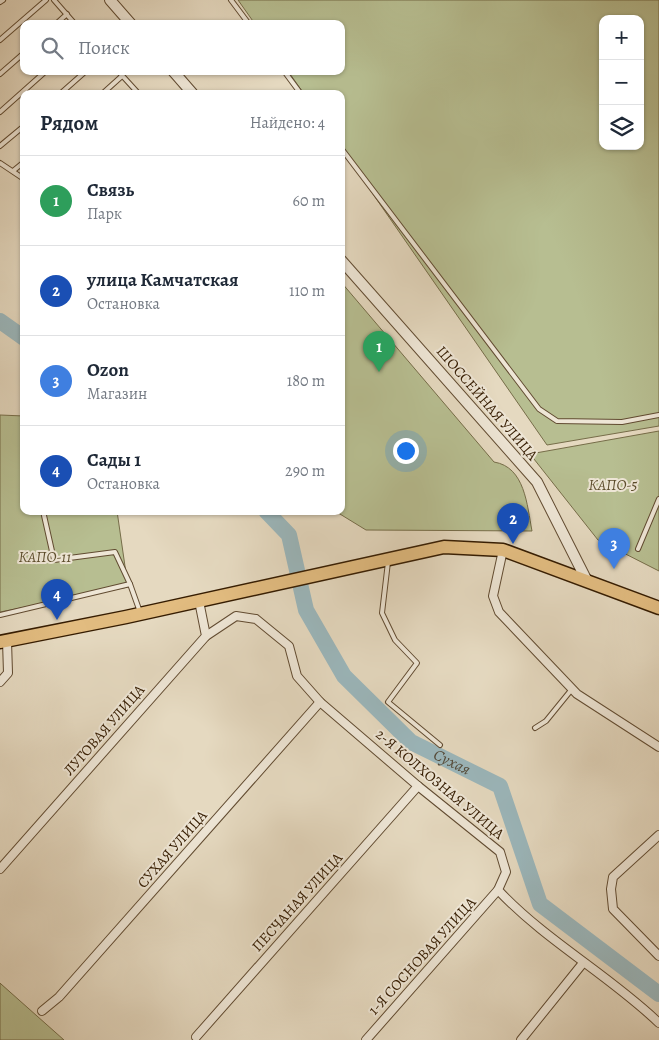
<!DOCTYPE html>
<html lang="ru">
<meta charset="utf-8">
<style>
body{margin:0;font-family:Alegreya,serif;background:#f2f2f3;color:#1f2937}
.controls{position:absolute;right:15px;top:15px;display:grid;overflow:hidden;border-radius:10px;box-shadow:0 1px 4px #0004}
.controls button{width:45px;height:45px;display:grid;place-items:center;padding:0;border:0;border-bottom:1px solid #e0e1e3;background:#fff;color:#1f2937;font:25px sans-serif}
.you{position:absolute;left:405px;top:450px;width:18px;height:18px;margin:-12px;border:4px solid #fff;border-radius:50%;background:#1a73e8;box-shadow:0 0 0 8px #1a73e833}
.badge{display:grid;place-items:center;width:32px;height:32px;border-radius:50%;background:#8f2418;color:#fff;font-size:16px;font-weight:700}
.pin{position:absolute;translate:-50% -41px;filter:drop-shadow(0 1px 2px #0008)}
.pin::after{content:'';position:absolute;top:26px;width:18px;height:15px;background:inherit;clip-path:polygon(0 0,100% 0,50% 100%)}
.list{margin:0;padding:0;list-style:none}
h2{display:flex;justify-content:space-between;align-items:center;height:65px;margin:0;padding:0 20px;font-size:21px}
h2 small{font-size:16px;font-weight:400;color:#747a83}
.list li{display:grid;grid-template-columns:32px 1fr auto;gap:15px;align-items:center;box-sizing:border-box;height:90px;padding:0 20px;border-top:1px solid #e0e1e3}
.list b{display:block;font-size:19px;white-space:nowrap}
.list p{margin:0;font-size:16px;white-space:nowrap;color:#747a83}
.list em{font-size:16px;font-style:normal;color:#747a83}
.icon{flex:none;width:28px;height:28px;fill:none;stroke:currentColor;stroke-width:2;stroke-linecap:round;stroke-linejoin:round}
.map{position:relative;flex:none;width:659px;height:1040px;overflow:hidden}
.search{position:absolute;background:#fff;box-shadow:0 1px 4px #0004;left:20px;top:20px;width:325px;height:55px;display:flex;align-items:center;gap:12px;box-sizing:border-box;padding:0 18px;border-radius:10px;color:#747a83;font-size:19px}
.panel{position:absolute;background:#fff;box-shadow:0 1px 4px #0004;left:20px;top:90px;width:325px;height:425px;border-radius:10px}
.map>svg:first-child{display:block}
</style>
<div class="map">
<svg width="659" height="1040" viewBox="0 0 659 1040">
<rect width="100%" height="100%" fill="#e5d9c0"/>
<filter id="stains"><feTurbulence type="fractalNoise" baseFrequency=".004" numOctaves="4"/><feColorMatrix values="0 0 0 0 .2 0 0 0 0 .09 0 0 0 0 .02 0 0 0 .5 -.17"/></filter>
<radialGradient id="worn" r=".72"><stop offset=".6" stop-color="#630" stop-opacity="0"/><stop offset="1" stop-color="#630" stop-opacity=".3"/></radialGradient>
<g fill="#b7be91" stroke="#766d49" fill-rule="evenodd">
<path d="M238,0H659V426L547,445L341,148V94H304L288,71H341V24H255ZM603,19H640V146H603Z"/>
<path d="M341,282L494,462C525,467 527,505 532,531L366,530L335,511H341Z"/>
<polygon points="0,415 24,416 24,511 117,511 128,587 0,612"/>
<polygon points="659,431 659,571 598,540 530,454"/>
<polygon points="0,983 1,984 64,1040 0,1040"/>
</g>
<g fill="none" stroke-linecap="round" stroke-linejoin="round">
<g stroke="#9bb7bc" stroke-width="16">
<polyline points="0,321 24,338"/>
<path id="s1" d="M266,511L289,535L306,610L344,676L411,742L500,786L540,904L659,994"/>
</g>
<defs>
<g id="service">
<polyline points="54,0 75,24"/>
<polyline points="231,0 249,24"/>
<polyline points="0,2 3,0"/>
<polyline points="56,24 67,14"/>
<polyline points="0,40 46,0"/>
<polyline points="118,71 139,94"/>
<polyline points="284,71 301,94"/>
<polyline points="0,74 24,53"/>
<polyline points="60,94 86,71"/>
<polyline points="102,94 122,76"/>
<polyline points="0,112 46,71"/>
<polyline points="0,146 24,126"/>
<polyline points="341,148 539,409 557,421 622,422 659,415"/>
<polyline points="0,163 24,179"/>
<polyline points="13,171 24,162"/>
<polyline points="23,424 24,428"/>
<polyline points="43,511 54,560 115,552 130,584"/>
<polyline points="638,549 659,499"/>
<polyline points="388,562 382,613 395,640 417,663 388,702 440,745"/>
<polyline points="0,615 130,584 140,612"/>
<polyline points="535,728 546,721 572,689"/>
</g>
<g id="minor">
<polyline points="503,550 493,596 499,612 577,694 659,747"/>
<path d="M206,636L236,616L256,619L289,646L297,676L320,702L418,786L500,852L506,872L498,890C546,941 609,975 659,1023"/>
<polyline points="0,682 8,673 7,641"/>
<polyline points="659,835 613,877 611,889 613,909 659,956"/>
<polyline points="0,869 206,636 199,601"/>
<polyline points="42,1011 59,997 320,702"/>
<polyline points="196,1037 418,786"/>
<polyline points="366,1040 498,890"/>
<polyline points="521,1040 583,963"/>
</g>
<g id="tertiary">
<polyline points="110,0 131,24"/>
<polyline points="173,71 193,94"/>
<polyline points="341,260 537,482 587,581"/>
</g>
<polyline id="primary" points="0,642 126,617 444,547 503,550 659,608"/>
</defs>
<use href="#service" stroke="#614b31" stroke-width="6"/>
<use href="#minor" stroke="#614b31" stroke-width="10"/>
<use href="#tertiary" stroke="#614b31" stroke-width="12"/>
<use href="#primary" stroke="#351c01" stroke-width="15"/>
<use href="#service" stroke="#eee6d6" stroke-width="4"/>
<use href="#minor" stroke="#eee6d6" stroke-width="8"/>
<use href="#tertiary" stroke="#eee6d6" stroke-width="10"/>
<use href="#primary" stroke="#e2bc80" stroke-width="12"/>
</g>
<g text-anchor="middle" dominant-baseline="central" stroke-width="4" stroke-linejoin="round" paint-order="stroke">
<g font-size="15" fill="#351c01" stroke="#eee6d6">
<text transform="translate(487 403) rotate(49)">ШОССЕЙНАЯ УЛИЦА</text>
<text transform="translate(104 730) rotate(-49)">ЛУГОВАЯ УЛИЦА</text>
<text transform="translate(440 784) rotate(40)">2-Я КОЛХОЗНАЯ УЛИЦА</text>
<text transform="translate(172 849) rotate(-49)">СУХАЯ УЛИЦА</text>
<text transform="translate(297 902) rotate(-48)">ПЕСЧАНАЯ УЛИЦА</text>
<text transform="translate(422 956) rotate(-48)">1-Я СОСНОВАЯ УЛИЦА</text>
</g>
<g font-size="15" font-style="italic" fill="#5c4d2c" stroke="#eee6d6">
<text x="613" y="485">КАПО-5</text>
<text x="45" y="557">КАПО-11</text>
</g>
<g font-size="16" font-style="italic" fill="#544a39" stroke="#eee6d6">
<text stroke="none"><textPath href="#s1" startOffset="326">Сухая</textPath></text>
</g>
</g>
<rect width="100%" height="100%" filter="url(#stains)"/>
<rect width="100%" height="100%" fill="url(#worn)"/>
</svg>
<div class="controls">
<button>+</button>
<button>−</button>
<button><svg class="icon" aria-label="layers" viewBox="0 0 24 24"><path d="M12 4l9 5-9 5-9-5zM3 14l9 5 9-5"/></svg></button>
</div>
<div class="you"></div>
<div class="pin badge" style="left:379px;top:372px;background:#2e9e5b">1</div>
<div class="pin badge" style="left:513px;top:544px;background:#1a4fb4">2</div>
<div class="pin badge" style="left:614px;top:569px;background:#3f7fe0">3</div>
<div class="pin badge" style="left:57px;top:620px;background:#1a4fb4">4</div>
<div class="search"><svg class="icon" aria-label="search" viewBox="0 0 24 24"><circle cx="10" cy="10" r="6"/><path d="M15 15l6 6"/></svg>Поиск</div>
<section class="panel">
<h2>Рядом<small>Найдено: 4</small></h2>
<ul class="list">
<li><span class="badge" style="background:#2e9e5b">1</span><div><b>Связь</b><p>Парк</p></div><em>60 m</em></li>
<li><span class="badge" style="background:#1a4fb4">2</span><div><b>улица Камчатская</b><p>Остановка</p></div><em>110 m</em></li>
<li><span class="badge" style="background:#3f7fe0">3</span><div><b>Ozon</b><p>Магазин</p></div><em>180 m</em></li>
<li><span class="badge" style="background:#1a4fb4">4</span><div><b>Сады 1</b><p>Остановка</p></div><em>290 m</em></li>
</ul>
</section>
</div>
